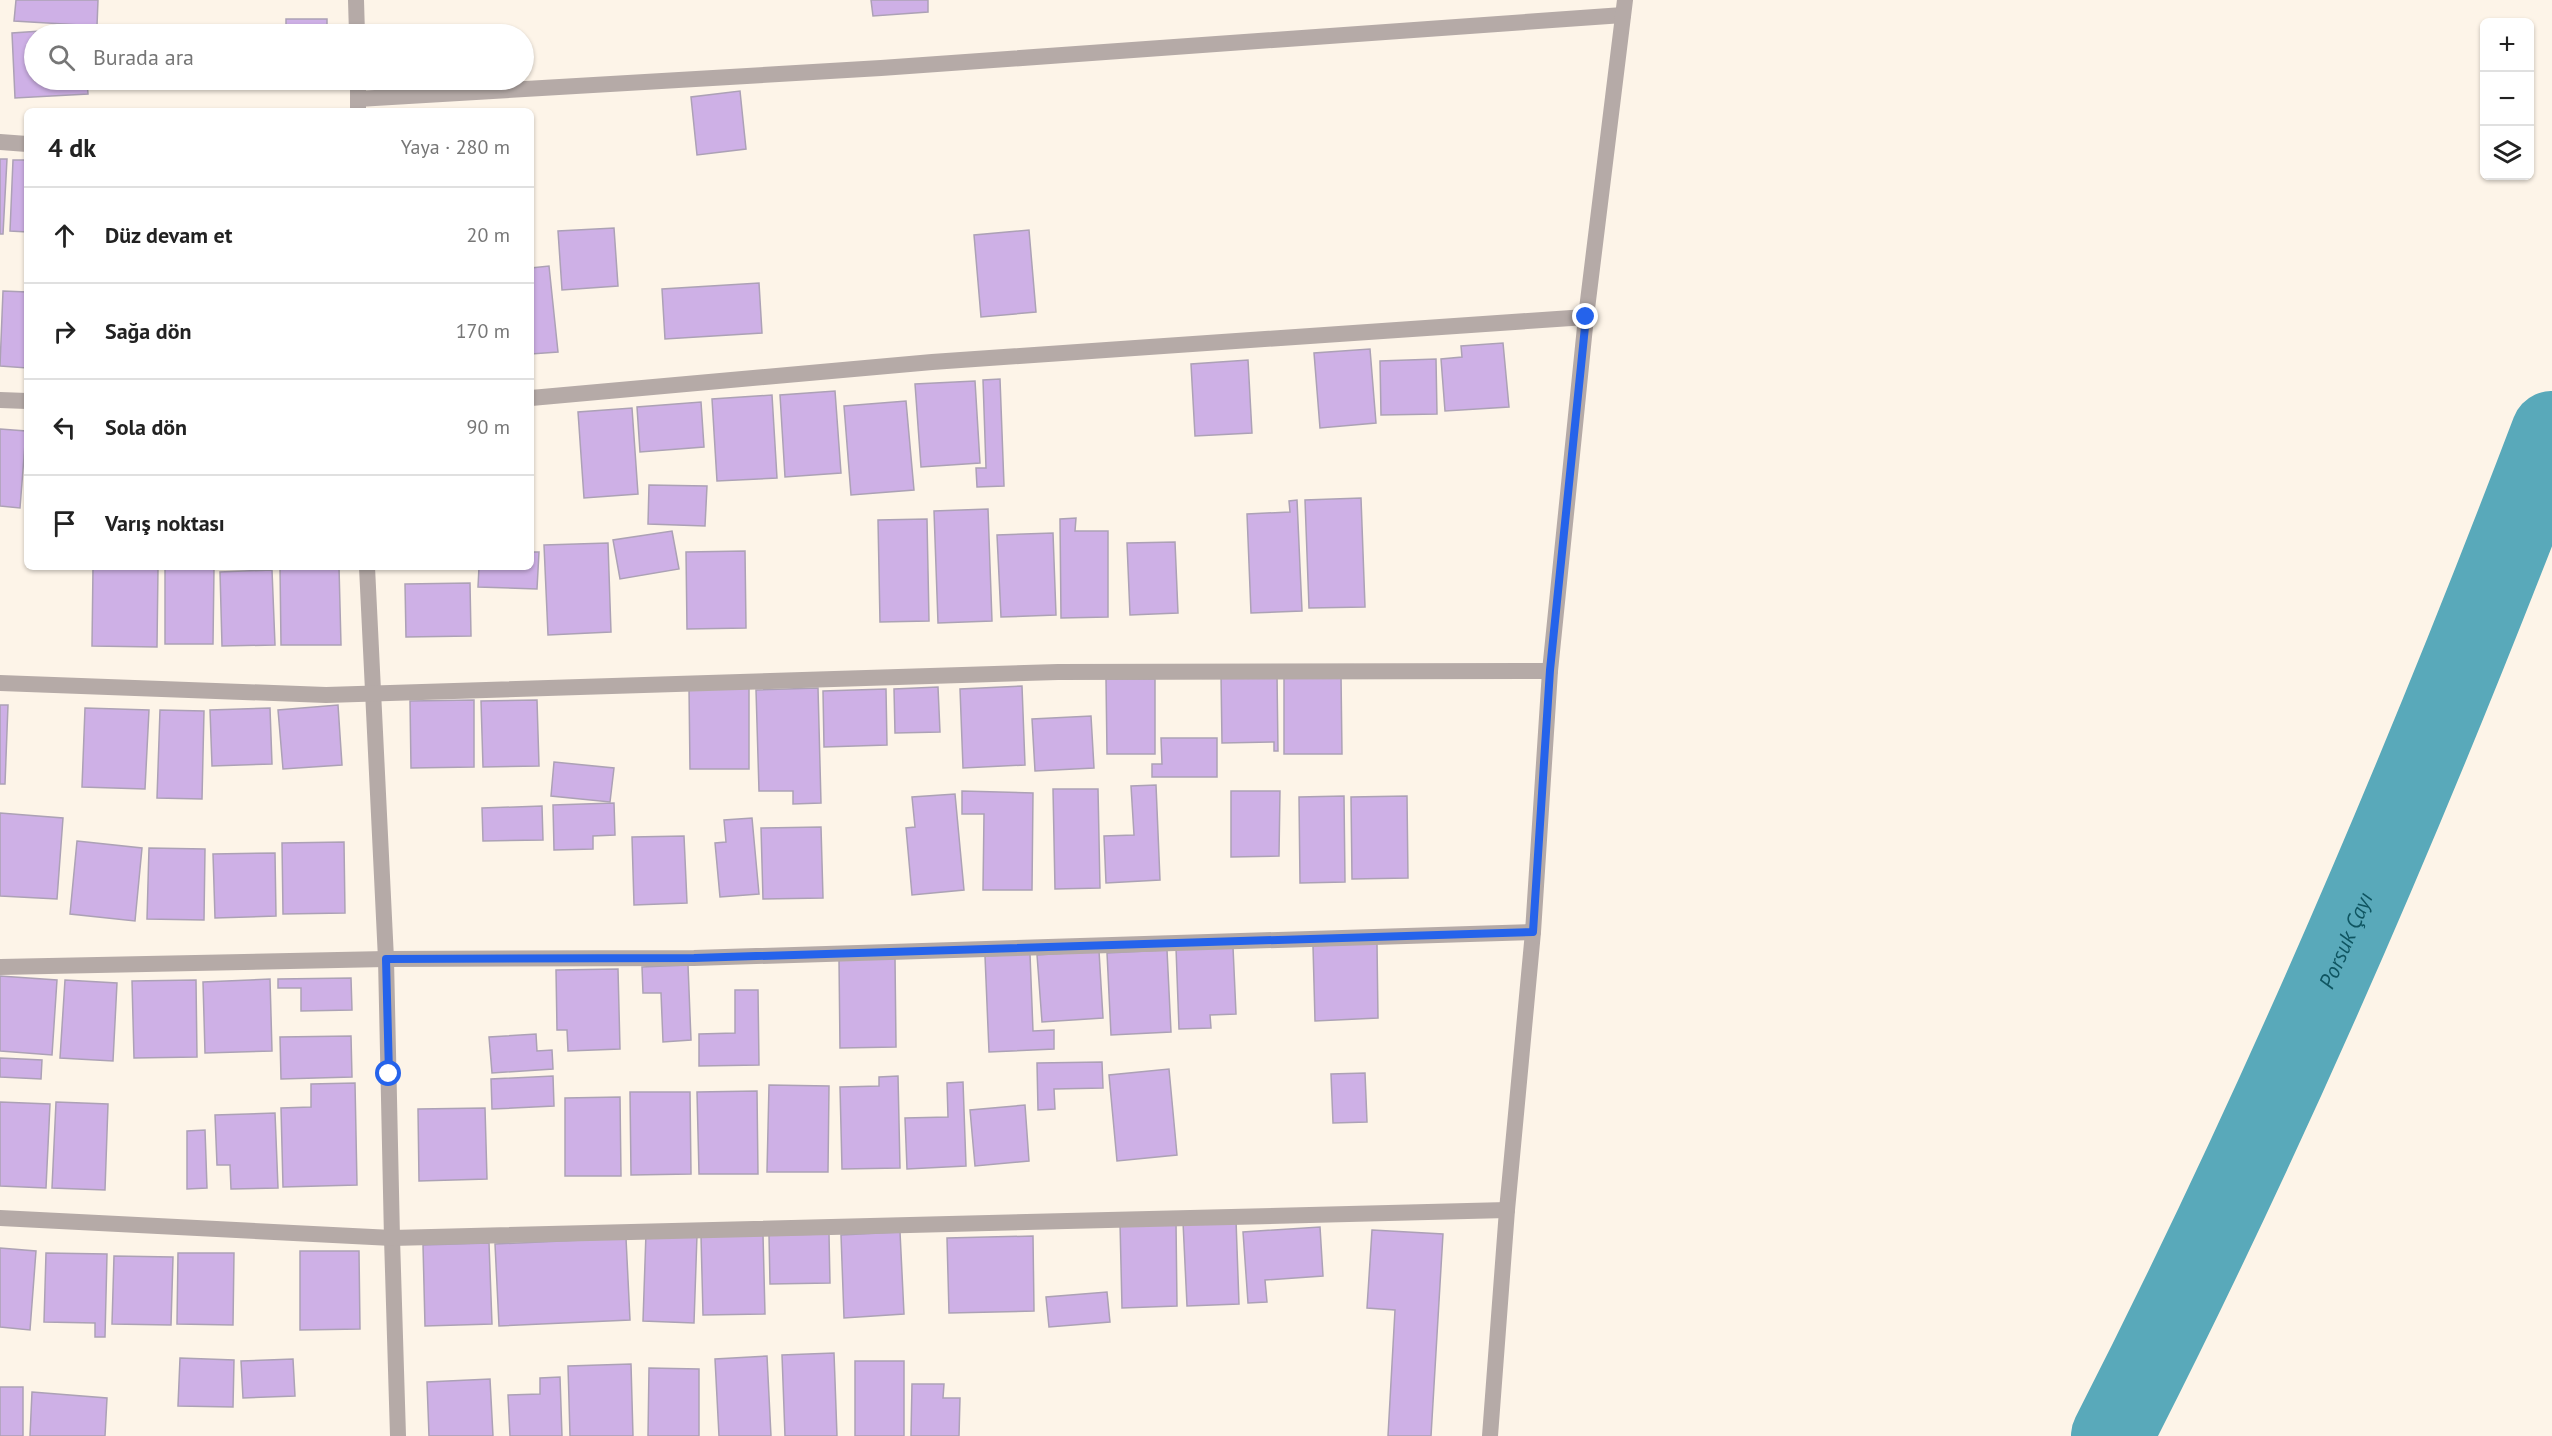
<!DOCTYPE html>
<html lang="tr">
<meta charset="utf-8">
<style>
body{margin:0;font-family:"PT Sans",sans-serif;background:#f2f2f2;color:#222}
.controls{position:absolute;right:18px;top:18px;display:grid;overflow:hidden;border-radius:9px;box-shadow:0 2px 4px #0004}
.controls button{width:54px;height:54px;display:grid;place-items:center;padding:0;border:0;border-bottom:2px solid #e0e0e0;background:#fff;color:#222;font:30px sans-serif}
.stop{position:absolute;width:18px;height:18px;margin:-14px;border:4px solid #2563eb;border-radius:50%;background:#fff}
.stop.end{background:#2563eb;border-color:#fff;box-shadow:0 2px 6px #0008}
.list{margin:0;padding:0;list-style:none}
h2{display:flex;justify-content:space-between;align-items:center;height:78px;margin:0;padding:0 24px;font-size:26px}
h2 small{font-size:20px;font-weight:400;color:#767676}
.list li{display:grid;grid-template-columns:39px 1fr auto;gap:18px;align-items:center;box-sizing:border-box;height:96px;padding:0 24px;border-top:2px solid #e0e0e0}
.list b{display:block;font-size:22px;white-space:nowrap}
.list em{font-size:20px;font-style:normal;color:#767676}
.icon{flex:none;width:33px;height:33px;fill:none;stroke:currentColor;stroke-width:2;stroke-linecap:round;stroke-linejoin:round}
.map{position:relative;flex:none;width:2552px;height:1436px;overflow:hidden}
.search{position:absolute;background:#fff;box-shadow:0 2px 4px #0004;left:24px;top:24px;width:510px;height:66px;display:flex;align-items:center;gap:15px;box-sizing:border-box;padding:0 21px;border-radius:33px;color:#767676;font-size:22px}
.panel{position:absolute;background:#fff;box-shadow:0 2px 4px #0004;left:24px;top:108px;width:510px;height:462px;border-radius:9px}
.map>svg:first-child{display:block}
</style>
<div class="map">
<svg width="2552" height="1436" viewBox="0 0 2552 1436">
<rect width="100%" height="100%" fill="#fdf4e8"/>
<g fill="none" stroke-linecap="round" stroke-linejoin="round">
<path stroke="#59a9ba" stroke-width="82" id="s1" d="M2112,1436C2278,1111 2422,774 2552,432"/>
</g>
<g fill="#ceb0e6" stroke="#aca1b5" stroke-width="1.5">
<polygon points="16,0 98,0 97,26 14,21"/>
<polygon points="871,0 928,0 928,12 873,16"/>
<rect x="286" y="19" width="41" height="15"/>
<polygon points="85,28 85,34 34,34 34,80 87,80 88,94 15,98 12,33"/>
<polygon points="286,80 327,80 327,83 285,83"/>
<polygon points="740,91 746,149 697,155 691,97"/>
<polygon points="0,159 7,159 3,234 0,234"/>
<polygon points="13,160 27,160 27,232 10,231"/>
<polygon points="614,228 618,286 562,290 558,231"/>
<polygon points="1029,230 1036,312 981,317 974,235"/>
<polygon points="549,266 558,352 531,354 531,268"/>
<polygon points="759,283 762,333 665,339 662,289"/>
<polygon points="3,291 27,292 27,368 0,366"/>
<polygon points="1503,343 1509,407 1445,411 1441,359 1462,357 1461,346"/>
<polygon points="1370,349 1376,423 1320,428 1314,353"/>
<polygon points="1436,359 1437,414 1381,415 1380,361"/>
<polygon points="1248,360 1252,433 1195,436 1191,364"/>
<polygon points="1000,379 1004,486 977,487 976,468 986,468 983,380"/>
<polygon points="975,381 980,463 921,467 915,384"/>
<polygon points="835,391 841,473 785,477 780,395"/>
<polygon points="772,395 777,478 717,481 712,399"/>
<polygon points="906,401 914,490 851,495 844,406"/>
<polygon points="701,402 704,447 640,452 637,407"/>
<polygon points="632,408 638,494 584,498 578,412"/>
<polygon points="0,429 26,431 20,508 0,506"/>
<polygon points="649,485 707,486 705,526 648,524"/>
<polygon points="1361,498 1365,607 1309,608 1305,500"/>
<polygon points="1297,500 1302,611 1251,613 1247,514 1290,512 1289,501"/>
<polygon points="988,509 992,621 938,623 934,511"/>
<polygon points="1076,518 1075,531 1108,531 1108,617 1061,618 1060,519"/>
<polygon points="927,519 929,621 880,622 878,520"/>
<polygon points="672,531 679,569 620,579 613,540"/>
<polygon points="1053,533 1056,615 1001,617 997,535"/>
<polygon points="1175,542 1178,613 1130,615 1127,543"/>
<polygon points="608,543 611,632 548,635 544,545"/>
<polygon points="745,551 746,628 687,629 686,552"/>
<polygon points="531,552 539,552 537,589 478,587 479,567 531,567"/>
<polygon points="93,567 158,568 157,647 92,646"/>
<polygon points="165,567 214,568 213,644 165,644"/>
<polygon points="280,567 339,567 341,645 281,645"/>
<polygon points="272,570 275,645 222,646 220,572"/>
<polygon points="470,583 471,636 406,637 405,584"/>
<polygon points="1277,674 1278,751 1274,751 1274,742 1222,743 1221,675"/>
<polygon points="1284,675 1341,675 1342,754 1284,754"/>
<polygon points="1106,679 1155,679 1155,754 1107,754"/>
<polygon points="749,686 749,769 690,769 689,687"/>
<polygon points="1022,686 1025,765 963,768 960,689"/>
<polygon points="938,687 940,732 895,733 894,689"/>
<polygon points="818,688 821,803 793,804 793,791 759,791 756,690"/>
<polygon points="886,689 887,745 824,747 823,691"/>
<polygon points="474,700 474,767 411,768 410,701"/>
<polygon points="537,700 539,766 483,767 481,701"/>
<polygon points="0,705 8,705 5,784 0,784"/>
<polygon points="338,705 342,765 283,769 278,710"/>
<polygon points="85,708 149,710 145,789 82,787"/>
<polygon points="270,708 272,764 212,766 210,710"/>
<polygon points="160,710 204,711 202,799 157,798"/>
<polygon points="1091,716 1094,768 1035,771 1032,719"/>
<polygon points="1161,738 1217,738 1217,777 1152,777 1152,764 1162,764"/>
<polygon points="554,762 614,768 610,802 551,796"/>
<polygon points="1156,785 1160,880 1106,883 1104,836 1134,835 1131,786"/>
<polygon points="1053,789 1098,789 1100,888 1055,889"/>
<polygon points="962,791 1033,793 1032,890 983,890 984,814 962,814"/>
<polygon points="1231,791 1280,791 1279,856 1231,857"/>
<polygon points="955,794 964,890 912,895 906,828 915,827 912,797"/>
<polygon points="1344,796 1345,882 1300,883 1299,797"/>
<polygon points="1407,796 1408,878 1352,879 1351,797"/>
<polygon points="614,803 615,835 593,836 593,849 554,850 553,805"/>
<polygon points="542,806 543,840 483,841 482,808"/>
<polygon points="0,813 63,818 57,899 0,896"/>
<polygon points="752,818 759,894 720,897 715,843 726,842 724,820"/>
<polygon points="821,827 823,898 763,899 761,828"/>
<polygon points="684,836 687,903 634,905 632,837"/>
<polygon points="77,841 142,848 135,921 70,914"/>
<polygon points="344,842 345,913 283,914 282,843"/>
<polygon points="149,848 205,849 204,920 147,919"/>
<polygon points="275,853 276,916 215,918 213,854"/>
<polygon points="1377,943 1378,1018 1315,1021 1313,946"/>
<polygon points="1233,947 1236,1014 1210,1015 1211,1028 1179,1029 1176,948"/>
<polygon points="1167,950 1171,1032 1111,1035 1107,953"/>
<polygon points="1099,951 1103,1018 1042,1022 1037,955"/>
<polygon points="1030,954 1033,1031 1054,1030 1054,1049 989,1052 985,956"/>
<polygon points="895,958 896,1047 840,1048 839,959"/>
<polygon points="688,965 691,1040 663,1042 661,993 643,993 642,967"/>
<polygon points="618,969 620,1049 568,1051 567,1030 557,1030 556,970"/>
<polygon points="0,976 57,980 52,1055 0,1051"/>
<polygon points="351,978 352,1010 301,1011 301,988 278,988 278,979"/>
<polygon points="270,979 272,1051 205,1053 203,982"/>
<polygon points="65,980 117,983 113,1061 60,1058"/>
<polygon points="196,980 197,1057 134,1058 132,981"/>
<polygon points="735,990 758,990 759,1065 699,1066 699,1034 735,1033"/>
<polygon points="536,1034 537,1051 552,1050 553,1069 492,1073 489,1037"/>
<polygon points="351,1036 352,1077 281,1079 280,1037"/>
<polygon points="0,1058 42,1060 41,1079 0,1077"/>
<polygon points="1102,1062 1103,1088 1054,1089 1055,1109 1038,1110 1037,1063"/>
<polygon points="1169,1069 1177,1155 1117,1161 1109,1075"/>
<polygon points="1365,1073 1367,1122 1333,1123 1331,1074"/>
<polygon points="553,1076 554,1106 492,1109 491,1079"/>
<polygon points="898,1076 900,1168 842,1169 840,1087 879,1086 879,1077"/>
<polygon points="963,1082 966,1166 907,1169 905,1118 948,1117 947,1083"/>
<polygon points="355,1083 357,1185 283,1187 281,1108 311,1107 311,1084"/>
<polygon points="769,1085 829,1086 828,1172 767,1172"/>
<polygon points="757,1091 758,1174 699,1174 697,1092"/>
<polygon points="630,1092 690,1092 691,1174 631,1175"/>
<polygon points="620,1097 621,1176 565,1176 565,1098"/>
<polygon points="0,1102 50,1104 46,1188 0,1186"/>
<polygon points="56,1102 108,1104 105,1190 52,1188"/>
<polygon points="1025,1105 1029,1161 975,1166 970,1110"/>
<polygon points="485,1108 487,1179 419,1181 418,1109"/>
<polygon points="275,1113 278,1188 231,1189 230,1165 217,1165 215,1115"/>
<polygon points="205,1130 207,1188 187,1189 187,1131"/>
<polygon points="1236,1220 1239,1304 1187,1306 1183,1222"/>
<polygon points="1176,1222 1177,1306 1122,1308 1120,1223"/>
<polygon points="1320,1227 1323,1276 1265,1280 1267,1302 1248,1303 1243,1232"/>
<polygon points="1372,1230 1443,1234 1431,1436 1388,1436 1395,1310 1367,1308"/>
<polygon points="900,1232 904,1314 844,1318 841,1235"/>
<polygon points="646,1233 697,1235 694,1323 643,1321"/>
<polygon points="829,1234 830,1283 770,1284 769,1235"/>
<polygon points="763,1235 765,1314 703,1315 701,1236"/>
<polygon points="1033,1236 1034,1311 949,1313 947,1238"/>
<polygon points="626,1238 630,1320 499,1326 495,1244"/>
<polygon points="489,1243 492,1324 425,1326 423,1245"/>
<polygon points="0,1248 36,1251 30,1330 0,1327"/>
<polygon points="300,1251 359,1251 360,1329 300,1330"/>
<polygon points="46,1253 107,1254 105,1337 95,1337 95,1323 44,1322"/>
<polygon points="178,1253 234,1253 233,1325 177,1324"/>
<polygon points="114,1256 173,1257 171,1325 112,1324"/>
<polygon points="1107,1292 1110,1322 1049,1327 1046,1297"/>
<polygon points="834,1353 837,1436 785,1436 782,1355"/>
<polygon points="767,1356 771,1436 719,1436 715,1359"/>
<polygon points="180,1358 234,1360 233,1407 178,1406"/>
<polygon points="293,1359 295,1396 243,1398 241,1361"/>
<rect x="855" y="1361" width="49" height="75"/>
<polygon points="631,1364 633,1436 570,1436 568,1366"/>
<polygon points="649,1368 699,1369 699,1436 648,1436"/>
<polygon points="560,1377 562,1436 510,1436 508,1395 540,1394 540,1378"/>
<polygon points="490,1379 493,1436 429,1436 427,1382"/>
<polygon points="912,1384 944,1384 943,1398 960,1398 959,1436 911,1436"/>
<rect x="0" y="1387" width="23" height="49"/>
<polygon points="32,1392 107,1398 105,1436 30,1436"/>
</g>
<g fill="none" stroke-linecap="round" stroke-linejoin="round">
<g stroke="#b5aaa7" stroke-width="16">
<polyline points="356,0 357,34"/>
<polyline points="358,80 358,111"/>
<polyline points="358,99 881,68 1623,15"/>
<polyline points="0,142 27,144"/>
<polyline points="531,398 932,362 1586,317"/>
<polyline points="0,400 27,401"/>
<polyline points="367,567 386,959 392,1238 398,1436"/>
<polyline points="0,683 326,695 1058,672 1550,671"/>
<polyline points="0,967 386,959 694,958 1533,932"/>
<polyline points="0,1218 392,1238 1507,1210"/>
</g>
<polyline stroke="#b5aaa7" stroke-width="16" points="1490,1436 1507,1210 1533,932 1550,671 1586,317 1625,0"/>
</g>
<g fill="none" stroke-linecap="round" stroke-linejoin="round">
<polyline stroke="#2563eb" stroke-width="8" points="389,1074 386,959 694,958 1533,932 1550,670 1586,317"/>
</g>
<g text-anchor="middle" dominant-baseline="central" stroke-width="6" stroke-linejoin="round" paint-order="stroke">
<g font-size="22" font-style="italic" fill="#0f5561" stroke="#fdf4e8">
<text stroke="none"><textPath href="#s1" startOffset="548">Porsuk Çayı</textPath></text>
</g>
</g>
</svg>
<div class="controls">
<button>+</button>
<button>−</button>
<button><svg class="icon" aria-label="layers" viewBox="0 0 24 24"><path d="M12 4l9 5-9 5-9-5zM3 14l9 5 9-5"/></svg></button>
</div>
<div class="stop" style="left:389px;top:1074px"></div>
<div class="stop end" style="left:1586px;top:317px"></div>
<div class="search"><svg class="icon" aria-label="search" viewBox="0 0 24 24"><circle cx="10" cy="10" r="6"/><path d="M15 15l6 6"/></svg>Burada ara</div>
<section class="panel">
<h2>4 dk<small>Yaya · 280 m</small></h2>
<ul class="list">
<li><svg class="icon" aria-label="ahead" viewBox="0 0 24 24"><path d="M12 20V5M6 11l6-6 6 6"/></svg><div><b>Düz devam et</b></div><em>20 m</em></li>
<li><svg class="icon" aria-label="right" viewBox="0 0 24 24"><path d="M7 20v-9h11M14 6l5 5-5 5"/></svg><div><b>Sağa dön</b></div><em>170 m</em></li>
<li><svg class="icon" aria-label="left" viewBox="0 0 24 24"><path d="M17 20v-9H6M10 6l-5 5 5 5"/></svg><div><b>Sola dön</b></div><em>90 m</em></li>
<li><svg class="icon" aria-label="arrive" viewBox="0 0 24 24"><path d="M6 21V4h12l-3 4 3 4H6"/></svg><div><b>Varış noktası</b></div></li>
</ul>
</section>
</div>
